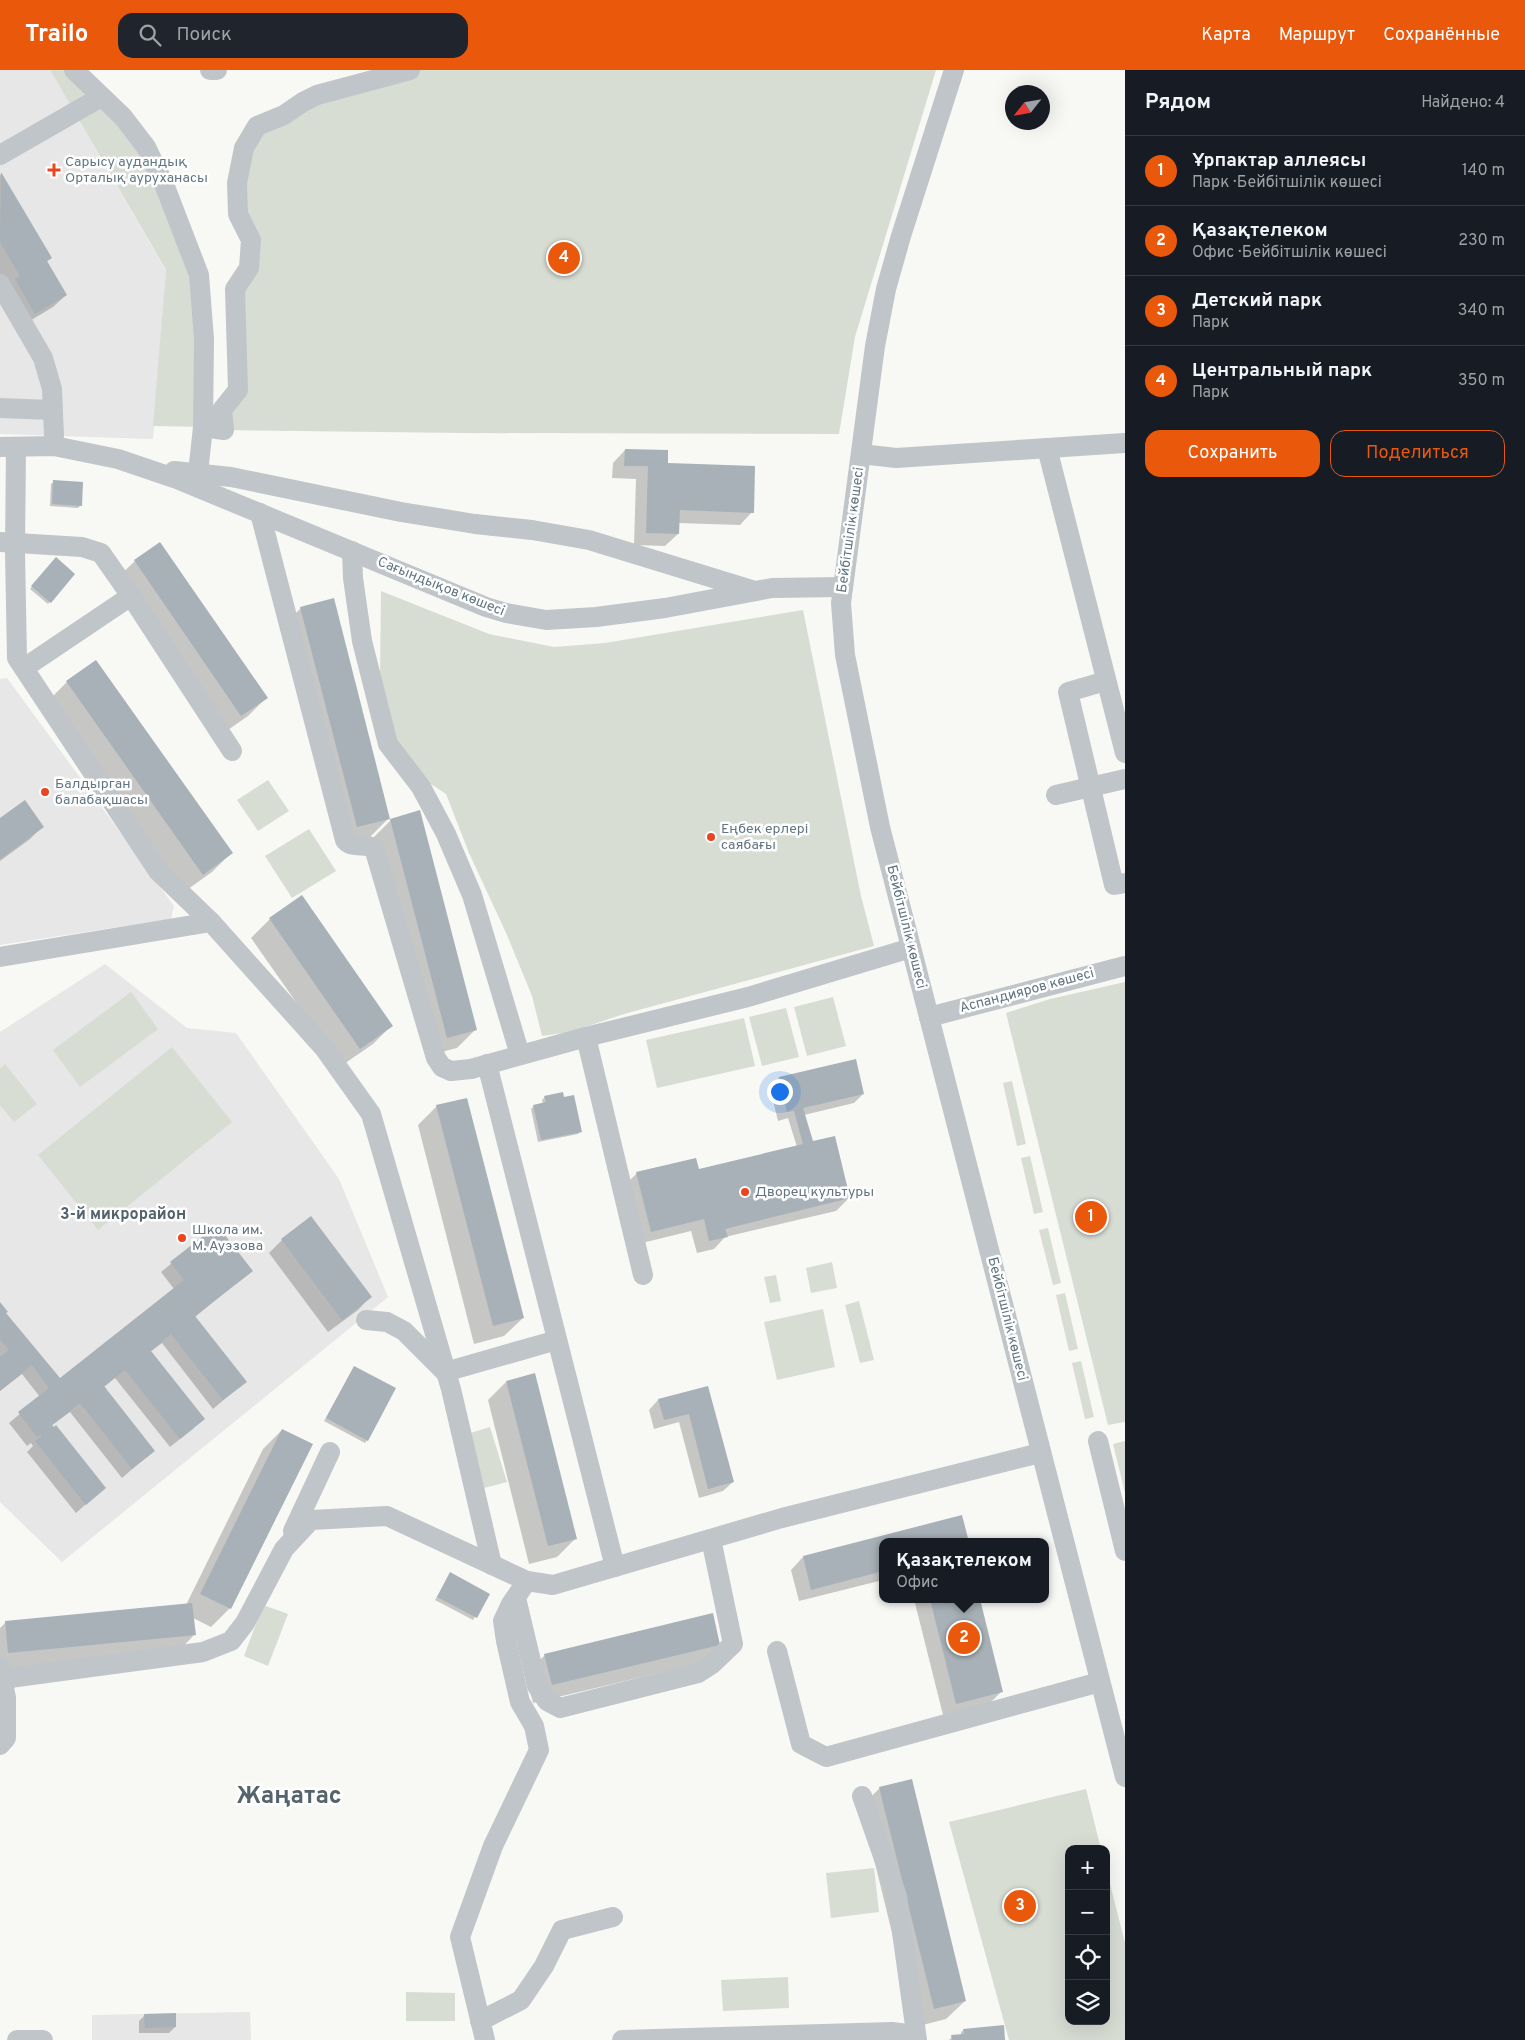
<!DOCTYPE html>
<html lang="ru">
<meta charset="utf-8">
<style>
body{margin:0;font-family:Overpass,sans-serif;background:#20242c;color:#f1f3f6}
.controls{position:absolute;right:15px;bottom:15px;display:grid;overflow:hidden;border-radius:10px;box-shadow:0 5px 20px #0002}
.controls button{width:45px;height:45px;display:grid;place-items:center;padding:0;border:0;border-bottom:1px solid #363941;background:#171b24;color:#f1f3f6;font:25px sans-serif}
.compass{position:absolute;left:1005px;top:15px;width:45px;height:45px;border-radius:50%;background:#171b24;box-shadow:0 5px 20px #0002;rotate:239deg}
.you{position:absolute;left:779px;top:1021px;width:18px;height:18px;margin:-12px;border:4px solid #fff;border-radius:50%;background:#1a73e8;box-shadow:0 0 0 8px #1a73e833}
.badge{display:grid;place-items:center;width:32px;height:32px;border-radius:50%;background:#ea580c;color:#fff;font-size:16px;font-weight:700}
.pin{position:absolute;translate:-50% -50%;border:2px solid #fff;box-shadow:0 1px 5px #0006}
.popup{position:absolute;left:879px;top:1468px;width:170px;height:65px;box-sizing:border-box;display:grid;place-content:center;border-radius:10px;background:#171b24;filter:drop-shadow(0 1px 4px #0005);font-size:16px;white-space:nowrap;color:#9ea1a6}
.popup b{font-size:19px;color:#f1f3f6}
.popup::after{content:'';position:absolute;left:50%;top:100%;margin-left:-10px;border:10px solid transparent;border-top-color:#171b24}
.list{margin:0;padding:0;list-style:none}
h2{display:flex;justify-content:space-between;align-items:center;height:65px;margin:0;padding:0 20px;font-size:21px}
h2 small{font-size:16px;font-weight:400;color:#9ea1a6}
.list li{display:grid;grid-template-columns:32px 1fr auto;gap:15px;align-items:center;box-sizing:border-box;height:70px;padding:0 20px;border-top:1px solid #363941}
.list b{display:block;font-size:19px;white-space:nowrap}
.list p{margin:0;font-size:16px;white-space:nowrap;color:#9ea1a6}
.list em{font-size:16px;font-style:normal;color:#9ea1a6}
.actions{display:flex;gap:10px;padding:15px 20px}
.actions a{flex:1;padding:11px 0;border:1px solid #ea580c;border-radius:15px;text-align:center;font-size:18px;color:#ea580c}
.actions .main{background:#ea580c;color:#fff}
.icon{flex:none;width:28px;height:28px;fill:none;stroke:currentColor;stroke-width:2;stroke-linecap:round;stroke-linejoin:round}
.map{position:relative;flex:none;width:1125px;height:1970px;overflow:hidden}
header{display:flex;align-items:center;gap:30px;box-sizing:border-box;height:70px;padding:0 25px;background:#ea580c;color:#fff}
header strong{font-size:24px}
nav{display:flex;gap:28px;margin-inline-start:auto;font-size:18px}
.search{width:350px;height:45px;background:#20242c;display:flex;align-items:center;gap:12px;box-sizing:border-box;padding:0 18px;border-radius:15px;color:#9ea1a6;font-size:19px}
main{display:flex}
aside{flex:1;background:#171b24}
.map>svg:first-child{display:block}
</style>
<header>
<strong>Trailo</strong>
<div class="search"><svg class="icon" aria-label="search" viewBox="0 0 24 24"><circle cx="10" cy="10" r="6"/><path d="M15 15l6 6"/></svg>Поиск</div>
<nav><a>Карта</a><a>Маршрут</a><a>Сохранённые</a></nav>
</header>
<main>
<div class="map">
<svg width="1125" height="1970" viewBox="0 0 1125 1970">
<rect width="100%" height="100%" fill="#f8f8f5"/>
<g fill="#e6e7e6">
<polygon points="0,0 50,0 166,201 153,369 0,364"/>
<polygon points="7,608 174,836 171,849 0,875 0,609"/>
<polygon points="105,894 187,958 236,963 339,1109 388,1227 62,1492 0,1432 0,962"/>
<polygon points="250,1942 251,1970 92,1970 92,1945"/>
</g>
<g fill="#d8ddd4">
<polygon points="50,0 74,0 123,47 199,205 203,357 153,356 166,200"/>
<polygon points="408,0 936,0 855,267 839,364 463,363 224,360 238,320 235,219 249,198 238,144 257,56"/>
<polygon points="381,521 489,564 554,577 605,573 803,540 861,826 874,876 624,944 570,962 542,966 532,926 507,865 469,783 446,724 420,707 395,671 380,607"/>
<polygon points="268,710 289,741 258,761 237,730"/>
<polygon points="309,759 336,801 292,828 265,786"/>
<polygon points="1125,912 1125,1352 1108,1355 1006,943 1050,929"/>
<polygon points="131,922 158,959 80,1017 53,980"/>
<polygon points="833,927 846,976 807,986 794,937"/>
<polygon points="786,938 799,987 762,996 749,947"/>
<polygon points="744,948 755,996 657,1018 646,970"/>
<polygon points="172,977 232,1052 98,1160 38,1085"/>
<polygon points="5,994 37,1034 14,1052 0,1035 0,999"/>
<polygon points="1012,1011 1026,1074 1017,1076 1003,1013"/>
<polygon points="1030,1086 1043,1142 1034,1144 1021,1088"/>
<polygon points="1048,1158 1061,1213 1053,1215 1039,1160"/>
<polygon points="832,1192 837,1218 811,1223 806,1198"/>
<polygon points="776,1205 781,1231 770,1233 764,1207"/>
<polygon points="1065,1223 1078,1279 1069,1281 1056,1225"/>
<polygon points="859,1231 874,1290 860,1293 845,1235"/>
<polygon points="823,1239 835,1297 777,1310 764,1252"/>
<polygon points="1081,1291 1094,1347 1085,1349 1072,1293"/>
<polygon points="490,1357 507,1412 484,1418 467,1364"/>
<polygon points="1125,1371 1125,1423 1113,1374"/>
<polygon points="263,1535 288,1544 268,1596 244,1586"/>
<polygon points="1086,1719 1101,1779 1069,1779 1069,1951 1106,1951 1106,1798 1125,1873 1125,1970 1009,1970 949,1752"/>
<polygon points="874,1798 879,1842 831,1848 826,1803"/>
<polygon points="788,1907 789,1938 723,1941 721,1910"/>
<polygon points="406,1922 455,1923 455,1951 406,1951"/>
</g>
<g fill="#0003">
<polygon points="0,104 51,188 46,192 66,225 53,237 23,255 0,205"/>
<polygon points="625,380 666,394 752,442 740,455 678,453 678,464 665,476 634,475 636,409 612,408 613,393"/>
<polygon points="54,412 81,435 78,438 50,436 51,414"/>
<polygon points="160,473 266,628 248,646 222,664 116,509 135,491"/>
<polygon points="53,492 50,532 48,534 30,519"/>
<polygon points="301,538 389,748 370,767 338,775 282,557"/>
<polygon points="95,592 231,783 212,802 184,822 48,631 67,612"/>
<polygon points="0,749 42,757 30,769 0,791"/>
<polygon points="391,750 476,959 457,978 429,985 372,769"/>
<polygon points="270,849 391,956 373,974 341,996 251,868"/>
<polygon points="855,991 863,1024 854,1033 804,1045 811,1071 849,1128 836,1141 725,1167 714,1179 697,1183 691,1161 638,1174 624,1116 637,1103 698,1100 797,1077 788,1048 778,1051 770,1018 779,1008"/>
<polygon points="545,1027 581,1061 578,1064 538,1072 531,1039 534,1036 543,1034 542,1030"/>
<polygon points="437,1036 523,1248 504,1266 474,1274 418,1055"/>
<polygon points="311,1148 370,1227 358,1240 328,1262 269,1183 282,1170"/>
<polygon points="216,1157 251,1201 195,1247 246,1311 213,1339 162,1273 150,1282 194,1358 170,1377 115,1308 103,1318 153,1381 122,1408 70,1342 51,1356 104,1418 76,1443 27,1382 33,1376 31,1373 27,1376 9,1353 40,1327 22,1304 0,1321 0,1234 5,1243 59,1310 174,1219 161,1202"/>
<polygon points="354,1297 367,1370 365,1373 324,1351"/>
<polygon points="506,1312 576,1468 557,1487 529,1494 488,1330"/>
<polygon points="708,1318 733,1412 723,1421 699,1428 679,1352 654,1359 649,1340 658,1330"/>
<polygon points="282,1360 311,1374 230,1538 211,1557 193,1548 194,1565 176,1584 0,1600 0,1558 6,1552 186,1535 263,1379"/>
<polygon points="883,1472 883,1510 799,1531 791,1500 803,1487"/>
<polygon points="450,1504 488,1524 473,1550 435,1530"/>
<polygon points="914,1529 978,1529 1001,1622 989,1634 943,1645"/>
<polygon points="719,1575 700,1593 533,1633 526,1604 545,1585"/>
<polygon points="880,1718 965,1931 946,1949 915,1957 861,1736"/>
<polygon points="145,1945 175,1957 169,1963 139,1963 139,1951"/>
<polygon points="964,1960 1004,1970 949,1970 952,1967 961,1966 961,1962"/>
</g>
<g fill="#a7b1b7">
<polygon points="1,102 52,188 47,191 67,225 35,244 15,209 20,206 0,172"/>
<polygon points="625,379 668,380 668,393 755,396 754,443 680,440 679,464 646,463 648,396 624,396"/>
<polygon points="53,410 83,412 82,436 52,434"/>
<polygon points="160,472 268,628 241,646 134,490"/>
<polygon points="56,487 75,504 51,533 31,516"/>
<polygon points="334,528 390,749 357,757 300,537"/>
<polygon points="96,590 233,783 203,805 66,611"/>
<polygon points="25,730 44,757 0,789 0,748"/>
<polygon points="420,740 477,960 447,968 390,749"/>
<polygon points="302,825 393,956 360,979 269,848"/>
<polygon points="856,989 864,1024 803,1038 813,1071 835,1066 850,1128 725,1159 728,1167 709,1171 704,1149 651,1162 636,1102 696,1088 699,1099 803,1074 794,1041 787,1042 779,1007"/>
<polygon points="563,1022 564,1027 574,1025 582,1062 541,1070 533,1035 546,1032 544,1026"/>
<polygon points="467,1028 524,1248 493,1256 436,1035"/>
<polygon points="311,1146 372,1227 342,1250 281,1169"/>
<polygon points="217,1155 253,1201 195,1246 247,1312 223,1330 171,1264 151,1281 205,1349 180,1369 125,1300 104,1316 155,1381 132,1399 80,1333 52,1355 54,1357 56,1355 106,1418 86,1435 35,1371 42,1366 41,1364 37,1367 18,1342 49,1318 32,1295 0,1321 0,1287 9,1280 0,1269 0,1232 8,1242 6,1243 60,1308 184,1210 170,1192"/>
<polygon points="354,1296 396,1318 368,1371 326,1348"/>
<polygon points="535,1303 577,1469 548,1476 506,1311"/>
<polygon points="708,1316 734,1412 708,1419 689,1344 664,1350 658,1329"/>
<polygon points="282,1359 313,1374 231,1539 200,1524"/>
<polygon points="962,1445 969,1472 883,1472 883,1501 811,1520 803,1486"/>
<polygon points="450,1502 490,1524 477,1548 437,1527"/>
<polygon points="930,1529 980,1529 1003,1622 956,1634"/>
<polygon points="192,1533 196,1565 8,1583 5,1551"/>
<polygon points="713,1543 720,1575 552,1615 544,1584"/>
<polygon points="912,1709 966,1931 934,1939 879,1717"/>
<polygon points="176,1943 176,1957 145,1958 144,1944"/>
<polygon points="1004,1955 1005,1970 952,1970 951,1965 964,1964 963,1959"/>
</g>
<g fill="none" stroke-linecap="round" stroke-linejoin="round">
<g stroke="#c0c5c9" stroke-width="20">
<polyline points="74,0 123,47 146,77 164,114 199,205 204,269 203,357 198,403"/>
<polyline points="210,0 217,0"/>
<polyline points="954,0 901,166 886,219 875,276 841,533 845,585 880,757 1125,1707"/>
<polyline points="0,85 101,27"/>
<polyline points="0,214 43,288 52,319 54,366"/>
<polyline points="0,338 52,340"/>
<polyline points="203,357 224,360 222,340 238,320 235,219 249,198 251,170 238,144 237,113 244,78 257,56 284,45 303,32 317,25 410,0"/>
<polyline points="0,377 54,376 118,389 177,409 486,537 506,543 546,550 596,547 665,538 772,518 843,517"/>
<polyline points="16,377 15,482 17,588 158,801 211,852 324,978 371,1044 451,1319 492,1495"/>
<polyline points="1047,378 1125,683"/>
<polyline points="861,384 896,388 1125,373"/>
<polyline points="174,401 231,407 401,442 475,454 532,460 589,470 752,520"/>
<path d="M260,443L345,770C352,779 364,773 374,778L436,988L442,997L451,1001L471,999L586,967L748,927L911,878"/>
<polyline points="0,472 82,477 101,483 131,526"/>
<polyline points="352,481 353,508 362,571 388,674 421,717 446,764 472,825 520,985"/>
<polyline points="24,598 131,526 232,681"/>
<polyline points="1106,611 1068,622 1114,815 1125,813"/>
<polyline points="1056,725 1125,709"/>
<polyline points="0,887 211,852"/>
<polyline points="929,947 1125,896"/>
<polyline points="586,967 643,1205"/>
<polyline points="487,994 615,1497"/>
<polyline points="366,1250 387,1252 404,1261 445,1302 557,1270"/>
<polyline points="1098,1371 1125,1481"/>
<polyline points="293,1461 330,1382"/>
<polyline points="516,1528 537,1616 547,1631 560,1638 698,1603 712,1594 733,1574 711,1469"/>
<polyline points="777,1581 801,1674 826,1687 1100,1612"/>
<polyline points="2,1609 203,1582 231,1571 245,1553 284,1479 311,1450 387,1446 527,1511 553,1515 782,1448 1040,1383"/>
<polyline points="0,1675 6,1668 6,1628 0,1597"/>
<polyline points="862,1726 897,1826 917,1970"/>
<polyline points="480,1951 521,1930 544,1896 562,1860 613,1847"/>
<polyline points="17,1970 43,1970"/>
<polyline points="485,1970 460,1867 493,1776 539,1680 534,1656 520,1632 506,1571 503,1551 511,1534 527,1511"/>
<polyline points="622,1970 892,1962 916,1965"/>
</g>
</g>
<g fill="#ed4420" stroke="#fff" stroke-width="2">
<path d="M51.5 92.5h5v5h5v5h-5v5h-5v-5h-5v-5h5z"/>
<circle cx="45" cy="722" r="5"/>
<circle cx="711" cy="767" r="5"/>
<circle cx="745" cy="1122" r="5"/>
<circle cx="182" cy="1168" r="5"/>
</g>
<g text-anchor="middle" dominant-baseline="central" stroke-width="5" stroke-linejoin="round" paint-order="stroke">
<g font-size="14" fill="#617582" stroke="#fff" text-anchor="start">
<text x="65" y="92">Сарысу аудандық<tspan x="65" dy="16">Орталық ауруханасы</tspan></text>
<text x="55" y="714">Балдырган<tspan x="55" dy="16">балабақшасы</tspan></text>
<text x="721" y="759">Еңбек ерлері<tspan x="721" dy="16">саябағы</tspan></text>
<text x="755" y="1122">Дворец культуры</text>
<text x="192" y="1160">Школа им.<tspan x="192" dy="16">М. Ауэзова</tspan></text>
</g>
<g font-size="14" fill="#617582" stroke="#fff">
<text transform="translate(851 460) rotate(-82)">Бейбітшілік көшесі</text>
<text transform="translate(441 517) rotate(22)">Сағындықов көшесі</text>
<text transform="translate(906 857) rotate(76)">Бейбітшілік көшесі</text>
<text transform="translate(1027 921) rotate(-15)">Аспандияров көшесі</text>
<text transform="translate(1007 1249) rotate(76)">Бейбітшілік көшесі</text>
</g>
<g font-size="16" font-weight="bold" fill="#54636c" stroke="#fff">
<text x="123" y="1145">3-й микрорайон</text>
</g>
<g font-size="24" font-weight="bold" fill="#54636c" stroke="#fff">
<text x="289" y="1727">Жаңатас</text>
</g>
</g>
</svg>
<div class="controls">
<button>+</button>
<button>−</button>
<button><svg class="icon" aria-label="locate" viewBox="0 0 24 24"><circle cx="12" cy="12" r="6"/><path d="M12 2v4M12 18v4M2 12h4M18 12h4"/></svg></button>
<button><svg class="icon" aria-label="layers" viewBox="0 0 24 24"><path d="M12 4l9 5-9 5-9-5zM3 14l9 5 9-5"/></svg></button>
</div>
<svg class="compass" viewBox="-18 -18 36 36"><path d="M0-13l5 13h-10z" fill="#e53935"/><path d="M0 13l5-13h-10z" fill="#9ea1a6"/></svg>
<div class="you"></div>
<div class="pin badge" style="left:1091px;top:1147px">1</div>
<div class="pin badge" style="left:964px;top:1568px">2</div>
<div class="popup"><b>Қазақтелеком</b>Офис</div>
<div class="pin badge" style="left:1020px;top:1836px">3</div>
<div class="pin badge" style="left:564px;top:188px">4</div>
</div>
<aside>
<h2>Рядом<small>Найдено: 4</small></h2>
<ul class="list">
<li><span class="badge">1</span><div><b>Ұрпактар аллеясы</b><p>Парк · Бейбітшілік көшесі</p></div><em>140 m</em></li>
<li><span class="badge">2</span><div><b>Қазақтелеком</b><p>Офис · Бейбітшілік көшесі</p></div><em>230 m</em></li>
<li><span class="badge">3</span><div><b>Детский парк</b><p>Парк</p></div><em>340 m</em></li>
<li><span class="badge">4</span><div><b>Центральный парк</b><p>Парк</p></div><em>350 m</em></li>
</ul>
<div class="actions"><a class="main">Сохранить</a><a>Поделиться</a></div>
</aside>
</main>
